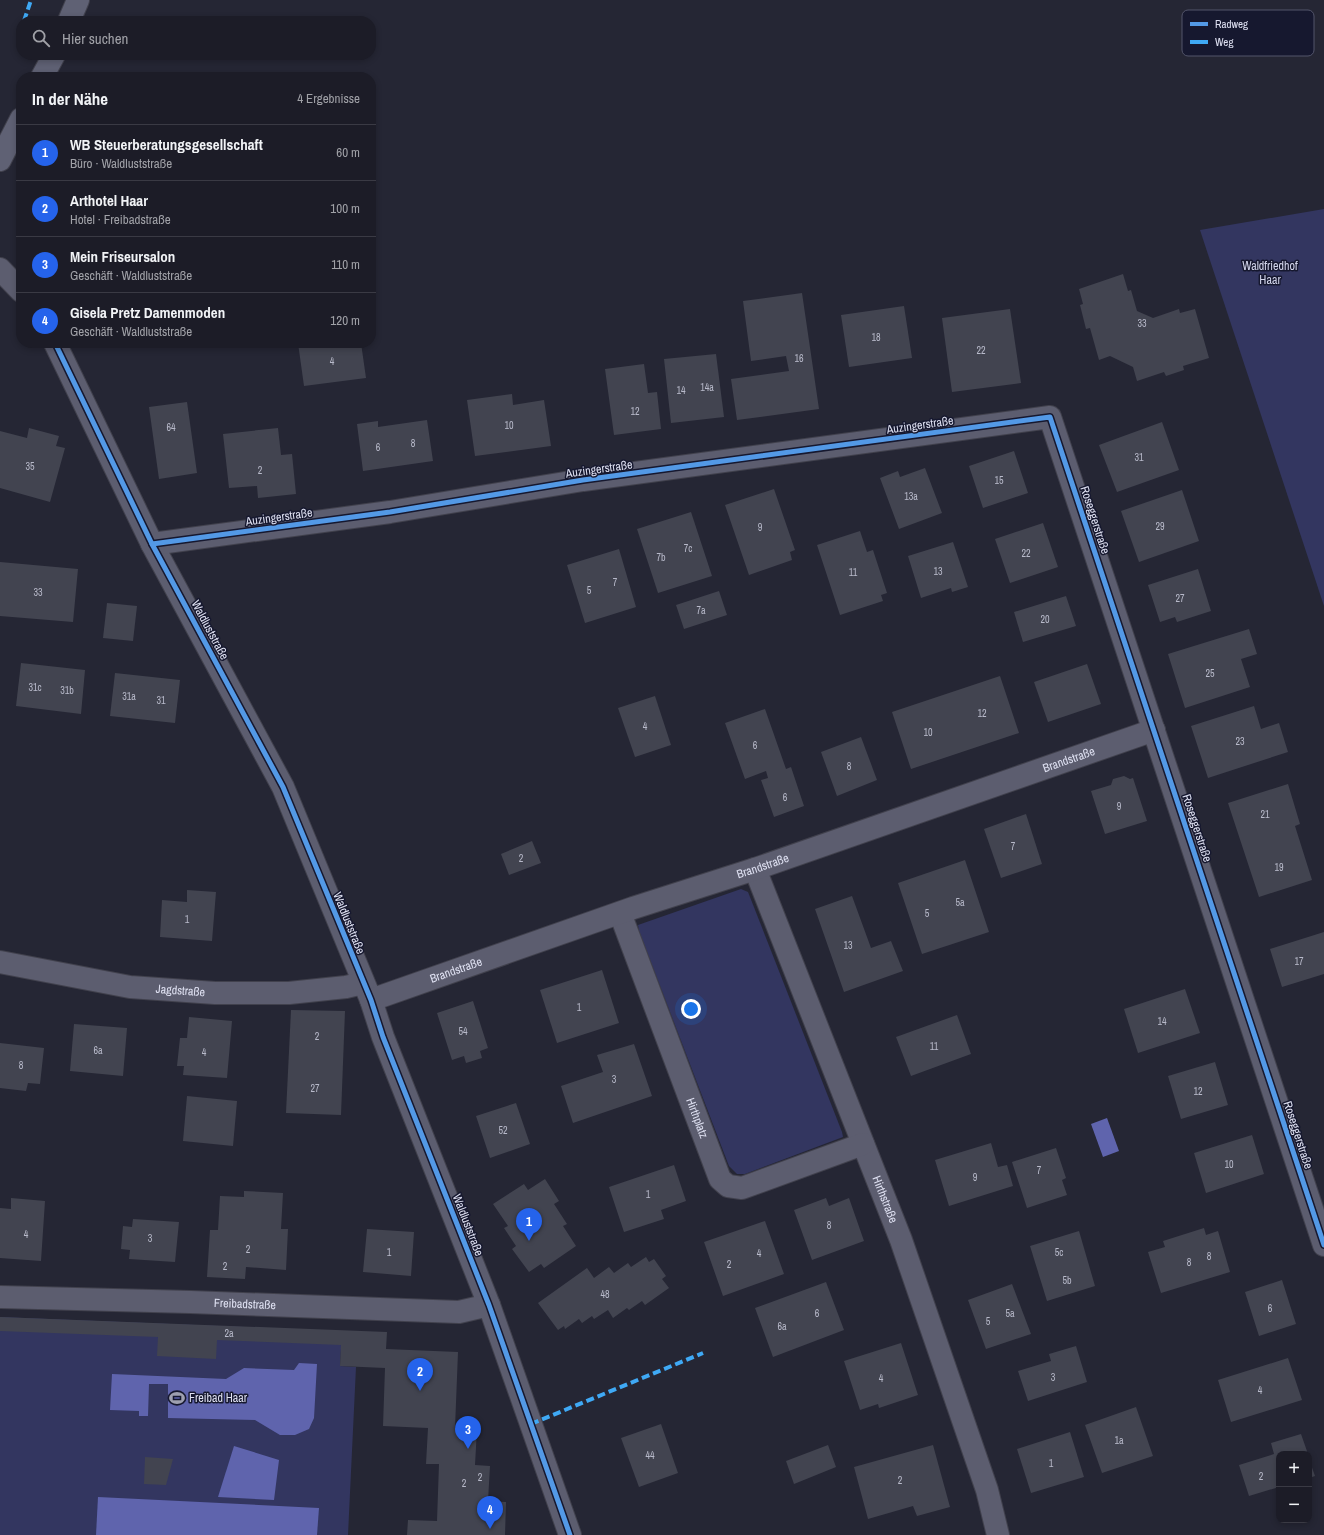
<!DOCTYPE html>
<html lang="de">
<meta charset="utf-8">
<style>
body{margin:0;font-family:"Archivo Narrow",sans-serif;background:#25252f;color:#f1f3f6}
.controls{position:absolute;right:12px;bottom:12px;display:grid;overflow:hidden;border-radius:8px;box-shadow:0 2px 6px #0003}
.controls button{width:36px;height:36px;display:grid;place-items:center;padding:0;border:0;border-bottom:1px solid #3a3a44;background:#1c1c27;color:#f1f3f6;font:20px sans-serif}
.you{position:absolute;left:691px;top:1009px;width:14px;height:14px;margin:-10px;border:3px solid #fff;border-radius:50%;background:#1a73e8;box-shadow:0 0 0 6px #1a73e833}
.badge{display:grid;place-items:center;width:26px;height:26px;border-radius:50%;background:#2563eb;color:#fff;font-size:13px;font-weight:700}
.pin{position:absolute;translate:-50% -33px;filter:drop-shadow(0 1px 2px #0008)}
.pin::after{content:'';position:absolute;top:21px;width:14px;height:12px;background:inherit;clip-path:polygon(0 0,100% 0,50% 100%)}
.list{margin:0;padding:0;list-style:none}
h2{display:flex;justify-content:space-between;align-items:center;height:52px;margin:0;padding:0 16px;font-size:17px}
h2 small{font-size:13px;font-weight:400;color:#a0a1a7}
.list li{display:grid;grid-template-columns:26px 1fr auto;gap:12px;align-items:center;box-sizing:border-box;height:56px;padding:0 16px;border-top:1px solid #3a3a44}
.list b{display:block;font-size:15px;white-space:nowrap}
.list p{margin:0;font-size:13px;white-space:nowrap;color:#a0a1a7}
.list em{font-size:13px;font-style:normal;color:#a0a1a7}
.icon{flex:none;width:22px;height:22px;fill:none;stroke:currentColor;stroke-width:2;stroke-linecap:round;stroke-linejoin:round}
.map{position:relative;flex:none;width:1324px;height:1535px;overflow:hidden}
.search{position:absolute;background:#1c1c27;box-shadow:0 2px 6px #0003;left:16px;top:16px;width:360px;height:44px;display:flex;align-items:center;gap:10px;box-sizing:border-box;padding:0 14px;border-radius:16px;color:#a0a1a7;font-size:15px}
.panel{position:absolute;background:#1c1c27;box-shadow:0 2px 6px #0003;left:16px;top:72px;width:360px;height:276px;border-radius:16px}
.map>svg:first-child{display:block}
</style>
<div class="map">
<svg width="1324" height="1535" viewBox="0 0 1324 1535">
<rect width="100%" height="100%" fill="#252634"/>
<g fill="#333660">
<polygon points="1324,209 1324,606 1200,230"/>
<polygon points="741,889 748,892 842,1132 843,1137 745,1174 737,1174 729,1166 639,931 638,925"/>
<polygon points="0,1317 342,1331 340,1366 356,1367 348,1535 0,1535"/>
</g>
<g fill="#5f64ad">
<polygon points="1107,1118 1119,1151 1103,1157 1091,1124"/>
<polygon points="299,1363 317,1364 314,1418 309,1429 295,1435 280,1435 255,1420 168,1418 168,1384 149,1384 148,1416 139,1416 139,1411 110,1410 112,1374 226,1379 244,1368 294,1370"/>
<polygon points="234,1446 279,1460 274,1500 218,1497"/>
<polygon points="98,1497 319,1508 317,1535 96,1535"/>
</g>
<g fill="#424450">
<polygon points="1123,274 1128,291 1131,290 1137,311 1153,318 1179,309 1180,313 1195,309 1209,358 1183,366 1184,370 1166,376 1164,372 1137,381 1133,367 1110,356 1099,360 1090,328 1086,329 1080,305 1083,304 1079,289"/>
<polygon points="802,293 819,409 737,420 731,379 789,371 786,356 751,361 743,301"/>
<polygon points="904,306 912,358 849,367 841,315"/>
<polygon points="1010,309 1021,383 952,392 942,318"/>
<polygon points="298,343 361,343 366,378 304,386"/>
<polygon points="716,354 724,417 671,423 664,359"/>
<polygon points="644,364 648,393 657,392 661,429 614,435 605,369"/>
<polygon points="512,394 513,405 544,400 551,446 475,456 467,400"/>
<polygon points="187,402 197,473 159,479 149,407"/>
<polygon points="427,420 433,461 363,471 357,424 378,421 378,427"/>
<polygon points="1162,422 1179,470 1117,492 1099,445"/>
<polygon points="29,428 59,436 56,446 65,448 50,502 0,488 0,431 27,438"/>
<polygon points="278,428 281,455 292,454 296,494 258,498 257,486 229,488 223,434"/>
<polygon points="1014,451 1028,493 983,508 969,466"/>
<polygon points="925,468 942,513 899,529 880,478 898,471 900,477"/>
<polygon points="774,489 795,550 790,552 792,560 749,575 725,505"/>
<polygon points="1182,490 1199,541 1139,562 1121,511"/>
<polygon points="691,512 712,576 658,593 637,529"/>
<polygon points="1043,523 1058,567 1010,583 995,539"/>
<polygon points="860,531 867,552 873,550 887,593 881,595 883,601 840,615 817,545"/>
<polygon points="953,542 968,587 952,592 951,588 921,598 908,556"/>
<polygon points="619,549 636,607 585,623 567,565"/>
<polygon points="0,562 78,569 73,622 0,616"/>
<polygon points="1198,569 1211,611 1177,622 1175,617 1160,622 1148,585"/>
<polygon points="719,591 727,615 684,629 676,605"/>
<polygon points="1066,596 1076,626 1023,642 1014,612"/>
<polygon points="107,603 137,606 133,641 103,638"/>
<polygon points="1249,629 1257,654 1241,659 1250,687 1185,708 1168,654"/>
<polygon points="21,663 85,670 81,714 16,706"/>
<polygon points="1087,664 1101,704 1048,722 1034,682"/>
<polygon points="115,673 180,680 175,723 110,716"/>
<polygon points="1000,676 1019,733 911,769 892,712"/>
<polygon points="655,696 671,745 635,757 618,708"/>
<polygon points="1254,706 1261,729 1279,723 1288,752 1208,778 1191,726"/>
<polygon points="765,709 786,769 791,767 804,806 774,817 761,780 768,778 766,771 745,779 725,723"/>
<polygon points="861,737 877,780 837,796 821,752"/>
<polygon points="1124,776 1130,779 1133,778 1147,821 1105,834 1091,791 1111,785 1113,779"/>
<polygon points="1288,784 1300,824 1295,826 1312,880 1259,897 1228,803"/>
<polygon points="1026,814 1042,864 1001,878 984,829"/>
<polygon points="532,841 541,863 509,875 501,854"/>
<polygon points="965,860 989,932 922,954 898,883"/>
<polygon points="187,890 216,892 212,941 160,937 162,900 187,902"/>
<polygon points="852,896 871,948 891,941 903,971 844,992 815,909"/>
<polygon points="1324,932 1324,974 1282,987 1270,949"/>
<polygon points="602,970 619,1023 557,1043 540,990"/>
<polygon points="1185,989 1200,1033 1138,1053 1124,1009"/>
<polygon points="473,1001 488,1048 480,1051 482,1058 466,1063 464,1056 452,1060 437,1013"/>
<polygon points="291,1010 345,1011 341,1115 286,1113"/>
<polygon points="957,1015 971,1054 911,1076 896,1037"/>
<polygon points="189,1017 232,1021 227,1078 183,1075 184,1066 177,1066 180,1038 187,1038"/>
<polygon points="74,1024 127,1028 123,1076 70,1071"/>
<polygon points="0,1043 44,1048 40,1084 28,1083 26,1091 0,1088"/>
<polygon points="634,1044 652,1096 573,1123 561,1086 603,1072 597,1055"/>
<polygon points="1215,1062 1228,1105 1181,1119 1168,1076"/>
<polygon points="187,1096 237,1101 233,1146 183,1141"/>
<polygon points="516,1103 530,1144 490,1158 476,1116"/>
<polygon points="1252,1135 1264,1174 1206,1193 1194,1153"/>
<polygon points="991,1143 998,1167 1007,1165 1013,1186 949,1206 935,1160"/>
<polygon points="1056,1148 1066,1178 1062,1180 1067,1195 1027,1208 1012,1162"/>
<polygon points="674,1165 686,1201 661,1210 664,1219 624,1232 609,1187"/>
<polygon points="545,1179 559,1201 554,1204 567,1224 563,1226 576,1246 544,1268 541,1264 529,1272 512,1249 516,1246 504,1228 508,1226 493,1204 524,1184 528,1190"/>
<polygon points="244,1191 283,1193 281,1229 288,1229 286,1270 246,1267 245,1279 207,1277 210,1230 218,1230 220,1196 244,1197"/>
<polygon points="11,1198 45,1201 41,1261 0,1258 0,1208 11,1209"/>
<polygon points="826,1198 829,1206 849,1198 864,1241 812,1260 794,1210"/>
<polygon points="133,1219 179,1222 175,1262 129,1259 130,1250 121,1249 123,1226 132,1227"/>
<polygon points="765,1221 784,1274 723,1296 704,1242"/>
<polygon points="1204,1228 1206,1235 1218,1231 1230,1272 1161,1293 1148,1252 1165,1247 1163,1241"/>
<polygon points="367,1229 414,1232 411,1276 363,1272"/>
<polygon points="1079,1231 1095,1286 1047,1301 1030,1246"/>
<polygon points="646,1257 649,1262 654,1259 666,1276 662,1279 669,1288 645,1305 642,1301 629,1310 627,1308 613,1318 608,1310 594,1319 592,1316 582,1323 579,1319 565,1329 564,1326 558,1330 538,1303 587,1268 594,1278 609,1267 614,1273 628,1263 631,1267"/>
<polygon points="1282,1280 1296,1324 1259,1336 1245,1292"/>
<polygon points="826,1282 844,1330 773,1357 755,1308"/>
<polygon points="1012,1284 1031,1334 986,1349 968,1300"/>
<polygon points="0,1317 387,1332 386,1349 458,1352 455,1428 477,1429 475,1465 490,1466 488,1501 506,1502 505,1535 407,1535 408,1520 437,1521 439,1464 426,1464 428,1428 383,1426 385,1368 340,1366 341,1345 217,1340 216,1359 157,1356 158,1337 0,1331"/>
<polygon points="901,1343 918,1395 879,1408 878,1404 860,1410 844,1361"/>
<polygon points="1076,1346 1087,1382 1028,1401 1018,1371 1051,1361 1049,1354"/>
<polygon points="1288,1358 1302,1400 1231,1422 1218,1380"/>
<polygon points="1136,1407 1153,1456 1102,1473 1085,1425"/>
<polygon points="661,1424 678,1473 639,1487 621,1438"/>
<polygon points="1070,1432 1084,1477 1031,1493 1017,1449"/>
<polygon points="1301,1434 1308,1454 1279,1454 1279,1487 1249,1496 1239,1465 1274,1454 1271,1443"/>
<polygon points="828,1445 836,1467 794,1484 786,1461"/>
<polygon points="933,1445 950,1507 917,1516 913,1506 868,1519 854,1467"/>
<polygon points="145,1457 173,1459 166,1485 144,1484"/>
<polygon points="1309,1459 1315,1476 1309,1478"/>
</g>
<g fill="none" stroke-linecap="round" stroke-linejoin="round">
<defs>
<g id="minor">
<polyline points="0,269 21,291"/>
<polyline points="55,343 152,544 283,787 371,1000 383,1037 489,1305 570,1535"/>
<polyline points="152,544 390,512 583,480 1050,417 1324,1245"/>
<path id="s1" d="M755,869L901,1240L987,1490L998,1535"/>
<path id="s2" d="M620,913L720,1179L728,1186L742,1188L863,1144"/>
<path id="s3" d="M0,962L130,987L215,993H289L346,987L363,983"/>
<path id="s4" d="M371,1000L633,908L755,869L1154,730"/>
<path id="s5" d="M0,1297L190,1302L459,1312L489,1305"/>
</g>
<g id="secondary">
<polyline points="69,21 78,0"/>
<polyline points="42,77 54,55"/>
<polyline points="0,160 21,119"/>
</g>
</defs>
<use href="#minor" stroke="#41414d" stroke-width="24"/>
<use href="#secondary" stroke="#41414d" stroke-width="24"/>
<use href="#minor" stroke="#5c5d6f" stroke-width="22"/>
<use href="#secondary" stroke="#5f6174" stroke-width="22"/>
<g stroke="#3fa9f5" stroke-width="4" stroke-dasharray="8 4" stroke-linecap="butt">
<polyline points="24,21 31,0"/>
<polyline points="531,1424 703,1353"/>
</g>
<defs>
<g id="cycleway">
<polyline points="55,343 152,544 283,787 371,1000 383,1037 489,1305 570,1535"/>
<polyline points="152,544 390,512 583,480 1050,417 1324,1245"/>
</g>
</defs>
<use href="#cycleway" stroke="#16182f" stroke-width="8"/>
<use href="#cycleway" stroke="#5399e6" stroke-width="5"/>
</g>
<defs>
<symbol id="stadium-bare" viewBox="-9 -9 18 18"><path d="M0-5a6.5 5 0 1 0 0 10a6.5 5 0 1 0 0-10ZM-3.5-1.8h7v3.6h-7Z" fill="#9ea0b0" stroke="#16182f" stroke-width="2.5" paint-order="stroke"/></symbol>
</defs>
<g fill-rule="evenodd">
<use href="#stadium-bare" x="166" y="1387" width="22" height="22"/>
</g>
<g text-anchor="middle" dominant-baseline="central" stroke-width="3" stroke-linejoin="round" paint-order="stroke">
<g font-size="10" fill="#b8baca">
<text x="1142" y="323">33</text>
<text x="876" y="337">18</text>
<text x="981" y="350">22</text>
<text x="799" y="358">16</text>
<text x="332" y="361">4</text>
<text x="707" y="387">14a</text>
<text x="681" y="390">14</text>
<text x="635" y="411">12</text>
<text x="509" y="425">10</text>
<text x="171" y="427">64</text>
<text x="413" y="443">8</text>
<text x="378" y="447">6</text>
<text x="1139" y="457">31</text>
<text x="30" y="466">35</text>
<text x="260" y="470">2</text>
<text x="999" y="480">15</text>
<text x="911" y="496">13a</text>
<text x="1160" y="526">29</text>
<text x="760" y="527">9</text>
<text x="688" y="548">7c</text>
<text x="1026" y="553">22</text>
<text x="661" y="557">7b</text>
<text x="938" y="571">13</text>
<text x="853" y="572">11</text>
<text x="615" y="582">7</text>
<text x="589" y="590">5</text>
<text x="38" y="592">33</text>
<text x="1180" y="598">27</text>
<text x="701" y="610">7a</text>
<text x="1045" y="619">20</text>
<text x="1210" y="673">25</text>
<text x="35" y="687">31c</text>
<text x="67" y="690">31b</text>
<text x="129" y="696">31a</text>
<text x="161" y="700">31</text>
<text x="982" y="713">12</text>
<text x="645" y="726">4</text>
<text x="928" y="732">10</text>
<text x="1240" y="741">23</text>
<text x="755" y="745">6</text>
<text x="849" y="766">8</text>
<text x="785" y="797">6</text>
<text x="1119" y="806">9</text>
<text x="1265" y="814">21</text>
<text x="1013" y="846">7</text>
<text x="521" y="858">2</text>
<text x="1279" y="867">19</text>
<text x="960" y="902">5a</text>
<text x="927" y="913">5</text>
<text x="187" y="919">1</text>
<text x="848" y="945">13</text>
<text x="1299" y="961">17</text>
<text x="579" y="1007">1</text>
<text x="1162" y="1021">14</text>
<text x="463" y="1031">54</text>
<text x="317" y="1036">2</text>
<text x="934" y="1046">11</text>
<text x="98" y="1050">6a</text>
<text x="204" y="1052">4</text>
<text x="21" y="1065">8</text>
<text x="614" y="1079">3</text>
<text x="315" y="1088">27</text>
<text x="1198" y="1091">12</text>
<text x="503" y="1130">52</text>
<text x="1229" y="1164">10</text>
<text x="1039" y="1170">7</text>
<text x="975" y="1177">9</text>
<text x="648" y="1194">1</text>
<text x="829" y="1225">8</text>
<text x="26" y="1234">4</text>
<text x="150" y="1238">3</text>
<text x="248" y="1249">2</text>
<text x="389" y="1252">1</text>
<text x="1059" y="1252">5c</text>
<text x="759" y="1253">4</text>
<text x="1209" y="1256">8</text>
<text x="1189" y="1262">8</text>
<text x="729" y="1264">2</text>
<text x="225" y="1266">2</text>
<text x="1067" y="1280">5b</text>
<text x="605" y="1294">48</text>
<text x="1270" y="1308">6</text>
<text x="817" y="1313">6</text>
<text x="1010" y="1313">5a</text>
<text x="988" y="1321">5</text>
<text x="782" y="1326">6a</text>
<text x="229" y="1333">2a</text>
<text x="1053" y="1377">3</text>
<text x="881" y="1378">4</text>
<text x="1260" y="1390">4</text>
<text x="1119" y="1440">1a</text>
<text x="650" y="1455">44</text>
<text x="1051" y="1463">1</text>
<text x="1261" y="1476">2</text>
<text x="480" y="1477">2</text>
<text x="900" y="1480">2</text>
<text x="464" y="1483">2</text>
</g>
<g font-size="12" fill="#d4d7ed" stroke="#16182f">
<text x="1270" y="266">Waldfriedhof<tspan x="1270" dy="14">Haar</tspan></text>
</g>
<g font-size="12" fill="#dfe1f2" stroke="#16182f">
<text transform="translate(920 425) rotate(-8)">Auzingerstraße</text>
<text transform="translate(599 469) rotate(-8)">Auzingerstraße</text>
<text transform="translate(279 517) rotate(-8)">Auzingerstraße</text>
<text transform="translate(1095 520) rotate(72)">Roseggerstraße</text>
<text transform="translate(210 630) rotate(62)">Waldluststraße</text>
<text stroke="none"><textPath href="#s4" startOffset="738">Brandstraße</textPath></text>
<text transform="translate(1197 828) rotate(72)">Roseggerstraße</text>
<text stroke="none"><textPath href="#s4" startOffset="414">Brandstraße</textPath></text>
<text transform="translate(349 923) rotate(68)">Waldluststraße</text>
<text stroke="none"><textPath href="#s4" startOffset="90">Brandstraße</textPath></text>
<text stroke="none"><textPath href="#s3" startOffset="183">Jagdstraße</textPath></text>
<text stroke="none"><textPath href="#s2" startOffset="219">Hirthplatz</textPath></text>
<text transform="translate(1298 1135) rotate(72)">Roseggerstraße</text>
<text stroke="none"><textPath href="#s1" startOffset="355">Hirthstraße</textPath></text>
<text transform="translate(468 1225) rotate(69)">Waldluststraße</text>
<text stroke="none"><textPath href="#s5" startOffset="245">Freibadstraße</textPath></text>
</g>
<g font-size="12" fill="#dfe1f2" stroke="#16182f" text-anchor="start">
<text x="189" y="1398">Freibad Haar</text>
</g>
</g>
<rect x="1182" y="10" width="132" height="46" rx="6" fill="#16182f" stroke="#52546a" stroke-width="1"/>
<rect x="1190" y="22" width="18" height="4" fill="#5399e6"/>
<rect x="1190" y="40" width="18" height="4" fill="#3fa9f5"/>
<g font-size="11" fill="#dfe1f2">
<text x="1215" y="28">Radweg</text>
<text x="1215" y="46">Weg</text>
</g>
</svg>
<div class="controls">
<button>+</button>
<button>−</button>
</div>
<div class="you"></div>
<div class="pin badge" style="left:529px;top:1241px">1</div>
<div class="pin badge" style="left:420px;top:1391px">2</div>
<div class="pin badge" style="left:468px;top:1449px">3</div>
<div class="pin badge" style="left:490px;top:1529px">4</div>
<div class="search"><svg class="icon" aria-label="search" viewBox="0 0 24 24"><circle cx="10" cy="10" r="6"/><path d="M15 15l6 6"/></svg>Hier suchen</div>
<section class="panel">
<h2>In der Nähe<small>4 Ergebnisse</small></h2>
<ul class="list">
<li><span class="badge">1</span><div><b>WB Steuerberatungsgesellschaft</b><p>Büro · Waldluststraße</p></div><em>60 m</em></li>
<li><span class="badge">2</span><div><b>Arthotel Haar</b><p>Hotel · Freibadstraße</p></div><em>100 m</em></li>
<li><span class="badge">3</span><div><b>Mein Friseursalon</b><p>Geschäft · Waldluststraße</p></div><em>110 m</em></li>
<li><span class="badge">4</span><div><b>Gisela Pretz Damenmoden</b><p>Geschäft · Waldluststraße</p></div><em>120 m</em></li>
</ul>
</section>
</div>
